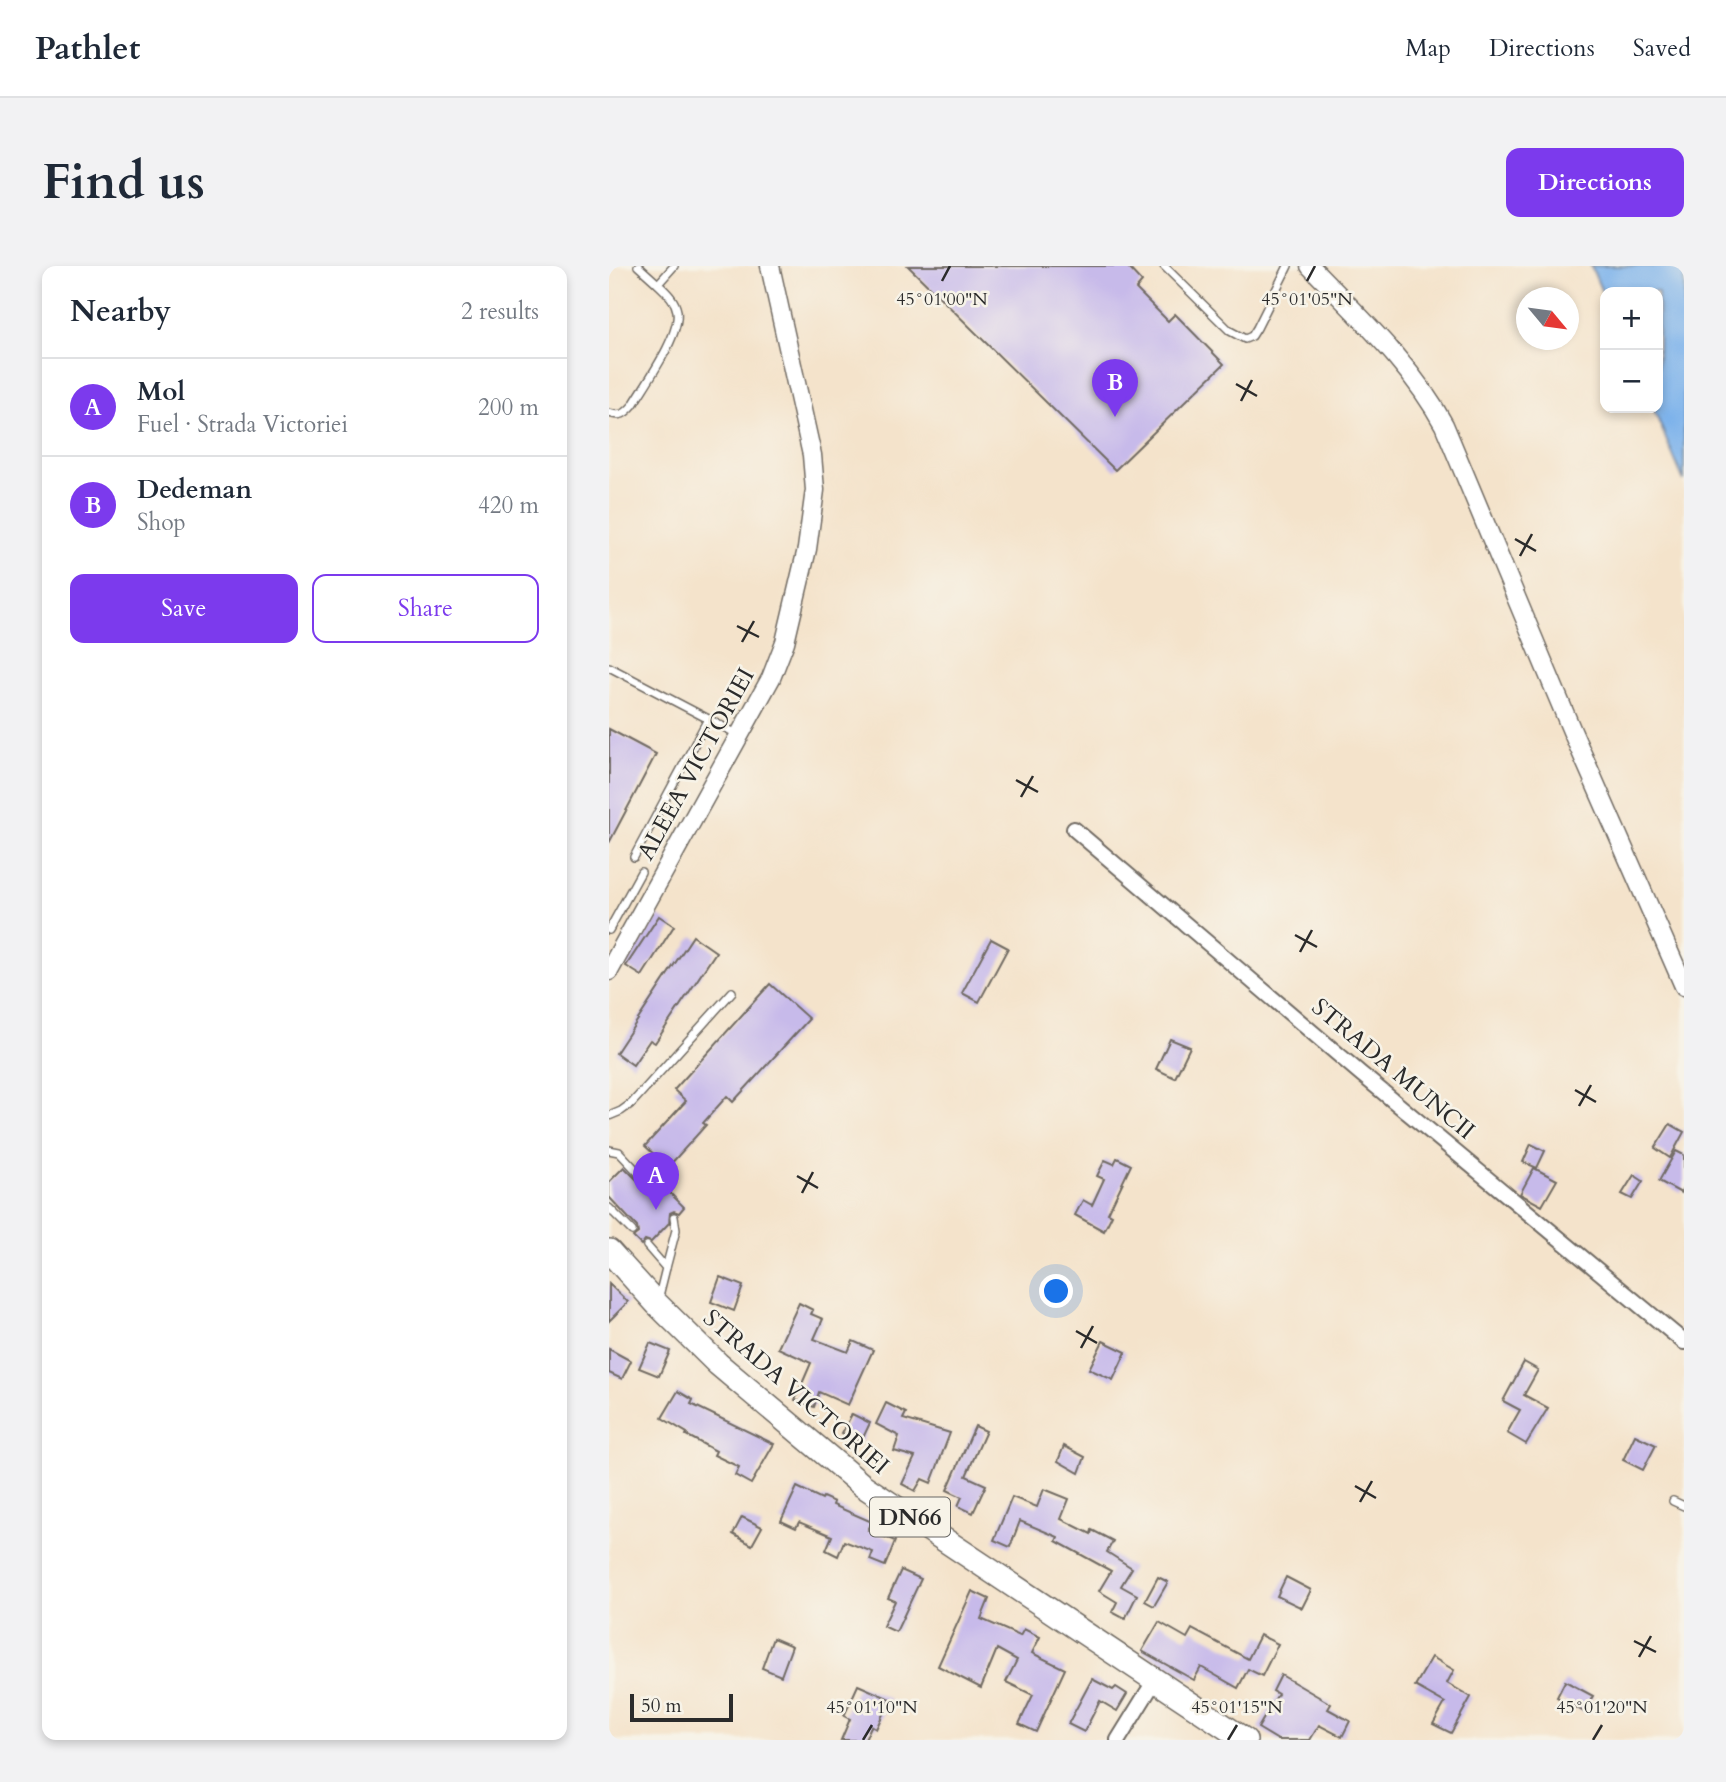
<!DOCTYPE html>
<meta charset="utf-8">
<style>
body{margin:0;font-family:Cardo,serif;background:#f2f2f3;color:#1f2937}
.controls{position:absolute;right:21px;top:21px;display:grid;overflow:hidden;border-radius:14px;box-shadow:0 4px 10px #0003}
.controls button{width:63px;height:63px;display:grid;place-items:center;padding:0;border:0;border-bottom:2px solid #e0e1e3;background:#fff;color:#1f2937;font:35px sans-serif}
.compass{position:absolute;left:907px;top:21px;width:63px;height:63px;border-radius:50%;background:#fff;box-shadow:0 4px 10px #0003;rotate:119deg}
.scale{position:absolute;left:21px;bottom:18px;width:103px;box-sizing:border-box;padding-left:7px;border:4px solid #2b2b2b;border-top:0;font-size:19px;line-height:24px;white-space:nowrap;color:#2b2b2b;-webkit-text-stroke:5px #f7f3e8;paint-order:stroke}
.you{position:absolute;left:448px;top:1026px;width:24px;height:24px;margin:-18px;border:5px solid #fff;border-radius:50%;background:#1a73e8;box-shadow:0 0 0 10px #1a73e833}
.badge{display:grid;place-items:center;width:46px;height:46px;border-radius:50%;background:#7c3aed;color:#fff;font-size:23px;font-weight:700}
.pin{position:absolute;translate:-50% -58px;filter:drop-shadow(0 2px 4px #0008)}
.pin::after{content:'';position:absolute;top:37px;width:24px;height:21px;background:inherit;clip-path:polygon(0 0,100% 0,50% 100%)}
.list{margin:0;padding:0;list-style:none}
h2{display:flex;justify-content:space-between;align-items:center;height:91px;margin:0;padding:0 28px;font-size:30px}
h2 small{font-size:23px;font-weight:400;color:#747a83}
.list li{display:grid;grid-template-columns:46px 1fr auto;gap:21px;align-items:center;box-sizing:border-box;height:98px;padding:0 28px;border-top:2px solid #e0e1e3}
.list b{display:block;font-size:26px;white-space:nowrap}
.list p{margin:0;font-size:23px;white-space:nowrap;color:#747a83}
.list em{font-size:23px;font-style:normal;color:#747a83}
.actions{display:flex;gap:14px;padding:21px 28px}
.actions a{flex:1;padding:16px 0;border:2px solid #7c3aed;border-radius:14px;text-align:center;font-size:24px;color:#7c3aed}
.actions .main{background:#7c3aed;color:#fff}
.map{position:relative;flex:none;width:1075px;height:1474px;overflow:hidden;border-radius:14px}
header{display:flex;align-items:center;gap:42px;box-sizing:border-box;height:98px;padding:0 35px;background:#fff;border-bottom:2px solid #e0e1e3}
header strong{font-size:33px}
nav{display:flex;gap:38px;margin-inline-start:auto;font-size:24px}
.intro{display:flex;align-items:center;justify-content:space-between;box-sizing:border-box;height:168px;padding:0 42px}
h1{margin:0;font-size:49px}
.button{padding:18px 32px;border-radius:14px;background:#7c3aed;color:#fff;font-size:24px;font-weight:700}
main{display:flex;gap:42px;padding:0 42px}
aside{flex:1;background:#fff;border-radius:14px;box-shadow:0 4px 10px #0003}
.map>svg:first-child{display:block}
</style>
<header>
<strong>Pathlet</strong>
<nav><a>Map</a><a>Directions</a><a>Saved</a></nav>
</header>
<div class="intro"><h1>Find us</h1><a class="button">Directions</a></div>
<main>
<aside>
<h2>Nearby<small>2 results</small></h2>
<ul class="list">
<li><span class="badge">A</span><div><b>Mol</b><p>Fuel · Strada Victoriei</p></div><em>200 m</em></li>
<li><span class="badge">B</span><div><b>Dedeman</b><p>Shop</p></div><em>420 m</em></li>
</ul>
<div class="actions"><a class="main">Save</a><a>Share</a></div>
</aside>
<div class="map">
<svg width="1075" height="1474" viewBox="0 0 1075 1474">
<rect width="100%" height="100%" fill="#f7f3e8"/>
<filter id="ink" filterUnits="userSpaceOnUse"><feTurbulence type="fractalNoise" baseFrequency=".0143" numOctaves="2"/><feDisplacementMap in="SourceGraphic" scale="14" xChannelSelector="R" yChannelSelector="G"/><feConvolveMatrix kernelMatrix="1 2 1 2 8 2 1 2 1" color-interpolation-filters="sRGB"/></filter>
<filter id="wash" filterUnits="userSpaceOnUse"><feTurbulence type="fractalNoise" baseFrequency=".00686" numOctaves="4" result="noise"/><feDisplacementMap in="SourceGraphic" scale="28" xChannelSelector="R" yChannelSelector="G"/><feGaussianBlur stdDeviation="1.57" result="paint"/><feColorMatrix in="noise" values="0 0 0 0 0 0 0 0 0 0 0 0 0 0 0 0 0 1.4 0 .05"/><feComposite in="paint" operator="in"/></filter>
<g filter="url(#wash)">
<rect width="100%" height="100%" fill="#f4e3cb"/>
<polygon fill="#7db2eb" stroke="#546e8b" stroke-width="2" points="982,0 1075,0 1075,215 1044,142 1049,142 1049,26 996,26 996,33"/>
<g id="blocks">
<g fill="#c7baea">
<polygon points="299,0 518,0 533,16 527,23 559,55 566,48 615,98 506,204"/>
<polygon points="0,463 47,488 0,577"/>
<polygon points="50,650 65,660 33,710 17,700"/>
<polygon points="84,670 107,686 46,777 41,774 24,799 7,787"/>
<polygon points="382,673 399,682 370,736 353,727"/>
<polygon points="161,718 200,753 124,836 118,830 94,857 97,859 59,901 36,880 77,835 65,824"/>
<polygon points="561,773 581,781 566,812 547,803"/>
<polygon points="1061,858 1075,866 1061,892 1046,882"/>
<polygon points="922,878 936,885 928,902 914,896"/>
<polygon points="1067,885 1075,889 1075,920 1072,927 1050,915"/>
<polygon points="508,892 522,899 499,947 503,949 495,965 466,949 474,934 483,939 495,913 488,910 496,894 505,898"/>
<polygon points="15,901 40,926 47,924 48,914 75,941 70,947 65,945 61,947 60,957 42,976 36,974 32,979 24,971 29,967 28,961 0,931 0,916"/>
<polygon points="925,902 948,914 933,940 911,928"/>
<polygon points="1025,909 1034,915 1023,933 1013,928"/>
<polygon points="111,1011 134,1020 125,1045 102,1036"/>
<polygon points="0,1018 19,1036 0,1055"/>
<polygon points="190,1037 204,1044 202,1048 214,1053 205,1073 239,1086 244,1075 264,1084 239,1139 210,1126 205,1141 186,1134 202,1097 169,1082"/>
<polygon points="494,1075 517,1086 504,1114 480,1103"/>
<polygon points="41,1077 61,1085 50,1110 30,1102"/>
<polygon points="0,1083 22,1095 13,1113 0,1107"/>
<polygon points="915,1096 929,1104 915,1129 939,1142 917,1178 898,1167 911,1144 894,1135"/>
<polygon points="69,1125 84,1134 82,1138 165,1178 142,1218 126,1209 130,1201 105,1189 107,1185 77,1169 78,1167 53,1152"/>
<polygon points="277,1137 297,1147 294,1153 341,1167 322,1217 313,1213 306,1225 293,1218 306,1191 285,1185 290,1170 267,1158"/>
<polygon points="243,1148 261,1157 252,1176 233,1167"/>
<polygon points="366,1160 377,1165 357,1210 377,1219 364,1247 349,1240 353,1231 338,1224"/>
<polygon points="1026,1169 1047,1179 1034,1204 1014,1194"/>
<polygon points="455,1180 476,1191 470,1207 449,1195"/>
<polygon points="188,1221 213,1233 214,1231 225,1236 224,1239 263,1256 259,1264 286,1275 276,1300 261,1294 264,1286 235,1275 229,1290 217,1284 223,1270 190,1256 187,1262 172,1255"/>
<polygon points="435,1223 460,1233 452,1253 482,1268 483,1264 504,1275 498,1286 523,1302 512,1320 528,1329 516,1353 503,1346 508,1336 490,1325 502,1305 447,1275 449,1271 411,1255 401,1281 385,1274 403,1231 428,1241"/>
<polygon points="133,1251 153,1261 143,1279 124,1268"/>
<polygon points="292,1304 312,1313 287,1366 274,1360 286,1335 279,1332"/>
<polygon points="549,1311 559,1316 545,1340 536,1335"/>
<polygon points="677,1311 702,1324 693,1342 668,1330"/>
<polygon points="363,1325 380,1333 372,1353 411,1370 415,1363 431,1371 423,1387 456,1403 427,1466 410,1458 424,1429 397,1416 408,1394 388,1383 372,1422 329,1400"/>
<polygon points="550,1356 578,1372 583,1363 639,1393 651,1369 669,1378 653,1410 639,1403 629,1422 592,1401 585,1414 533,1385"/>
<polygon points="164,1372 183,1380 172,1410 153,1402"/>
<polygon points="823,1391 845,1404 838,1417 862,1431 842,1467 824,1458 836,1437 806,1420"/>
<polygon points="672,1409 722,1438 719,1443 741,1455 733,1471 710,1459 701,1474 669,1474 649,1462 669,1428 664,1425"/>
<polygon points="483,1413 504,1424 507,1421 518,1428 508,1445 491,1435 475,1466 459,1458"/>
<polygon points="956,1415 984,1430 975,1446 948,1431"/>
<polygon points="249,1419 281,1433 267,1463 262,1460 256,1474 232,1474 241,1453 235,1450"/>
</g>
</g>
</g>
<g filter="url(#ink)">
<use href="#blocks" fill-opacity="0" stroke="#716b63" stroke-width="2"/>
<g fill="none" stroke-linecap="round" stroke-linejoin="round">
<defs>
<g id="service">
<polyline points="29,0 49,18"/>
<polyline points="555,0 621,65 636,73 643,70 648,62 679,0"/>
<path d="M0,147C12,151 16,148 24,139C37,117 72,69 68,45C66,33 57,26 49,18L65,0"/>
<polyline points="0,401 130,469"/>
<polyline points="25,591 99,453"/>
<polyline points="0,664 32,606"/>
<polyline points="0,850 12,845 23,837 123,726"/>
<polyline points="0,884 10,886 42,920"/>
<polyline points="0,942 23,965"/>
<polyline points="38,980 57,1002 49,1034"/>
<polyline points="57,1002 67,964 65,951"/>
<polyline points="1064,1235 1075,1240"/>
</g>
<g id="minor">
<polyline points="465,563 751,807 1075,1076"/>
<polyline points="509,1474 546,1414"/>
</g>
<g id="tertiary">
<path d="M701,0C749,50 802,98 835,159L963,465L1075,720"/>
<polyline points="0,705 162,412 176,376 198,283 206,224 203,189 161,0"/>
</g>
<polyline id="primary" points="0,985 48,1038 109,1098 253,1219 636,1474"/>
</defs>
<use href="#service" stroke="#716b63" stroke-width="10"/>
<use href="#minor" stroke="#716b63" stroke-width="18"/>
<use href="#tertiary" stroke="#716b63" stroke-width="21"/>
<use href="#primary" stroke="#716b63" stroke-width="26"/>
<use href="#service" stroke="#fff" stroke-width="7"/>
<use href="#minor" stroke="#fff" stroke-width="14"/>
<use href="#tertiary" stroke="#fff" stroke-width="18"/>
<use href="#primary" stroke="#fff" stroke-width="23"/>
</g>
</g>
<path fill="none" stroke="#2b2b2b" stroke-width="2.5" d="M333,15L341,0M698,15L706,0M627,118L648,130M632,135L643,114M906,273L927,285M911,290L923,268M128,360L150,371M133,376L145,355M407,514L429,526M412,531L424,510M686,669L708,681M691,686L703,664M966,824L987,836M970,840L982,819M188,910L209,922M193,927L204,906M467,1065L488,1077M472,1082L484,1060M746,1220L767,1232M751,1236L763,1215M1025,1375L1047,1386M1030,1391L1042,1370M254,1474L263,1459M619,1474L628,1459M984,1474L993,1459"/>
<g text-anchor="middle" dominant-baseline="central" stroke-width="5" stroke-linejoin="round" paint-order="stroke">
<rect fill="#f7f3e8" stroke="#686764" stroke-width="2" x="261" y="1231.5" width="80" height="39" rx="5"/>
<g font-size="23" font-weight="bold" fill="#2b2b2b">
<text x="301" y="1251">DN66</text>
</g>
<g font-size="24" fill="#2b2b2b" stroke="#f7f3e8">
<text transform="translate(87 498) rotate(-61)">ALEEA VICTORIEI</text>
<text transform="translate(784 803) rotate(40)">STRADA MUNCII</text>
<text transform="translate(187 1126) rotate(41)">STRADA VICTORIEI</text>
</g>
</g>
<g font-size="18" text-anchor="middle" fill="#2b2b2b" stroke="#f7f3e8" stroke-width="5" stroke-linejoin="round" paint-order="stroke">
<text x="333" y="39">45°01'00"N</text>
<text x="698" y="39">45°01'05"N</text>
<text x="263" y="1447">45°01'10"N</text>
<text x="628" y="1447">45°01'15"N</text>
<text x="993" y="1447">45°01'20"N</text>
</g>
</svg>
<div class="controls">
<button>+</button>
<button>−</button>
</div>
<svg class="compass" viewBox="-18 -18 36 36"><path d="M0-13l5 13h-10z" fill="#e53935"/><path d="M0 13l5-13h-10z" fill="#747a83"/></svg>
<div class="scale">50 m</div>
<div class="you"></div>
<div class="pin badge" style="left:47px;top:944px">A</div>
<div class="pin badge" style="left:506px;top:151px">B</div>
</div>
</main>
